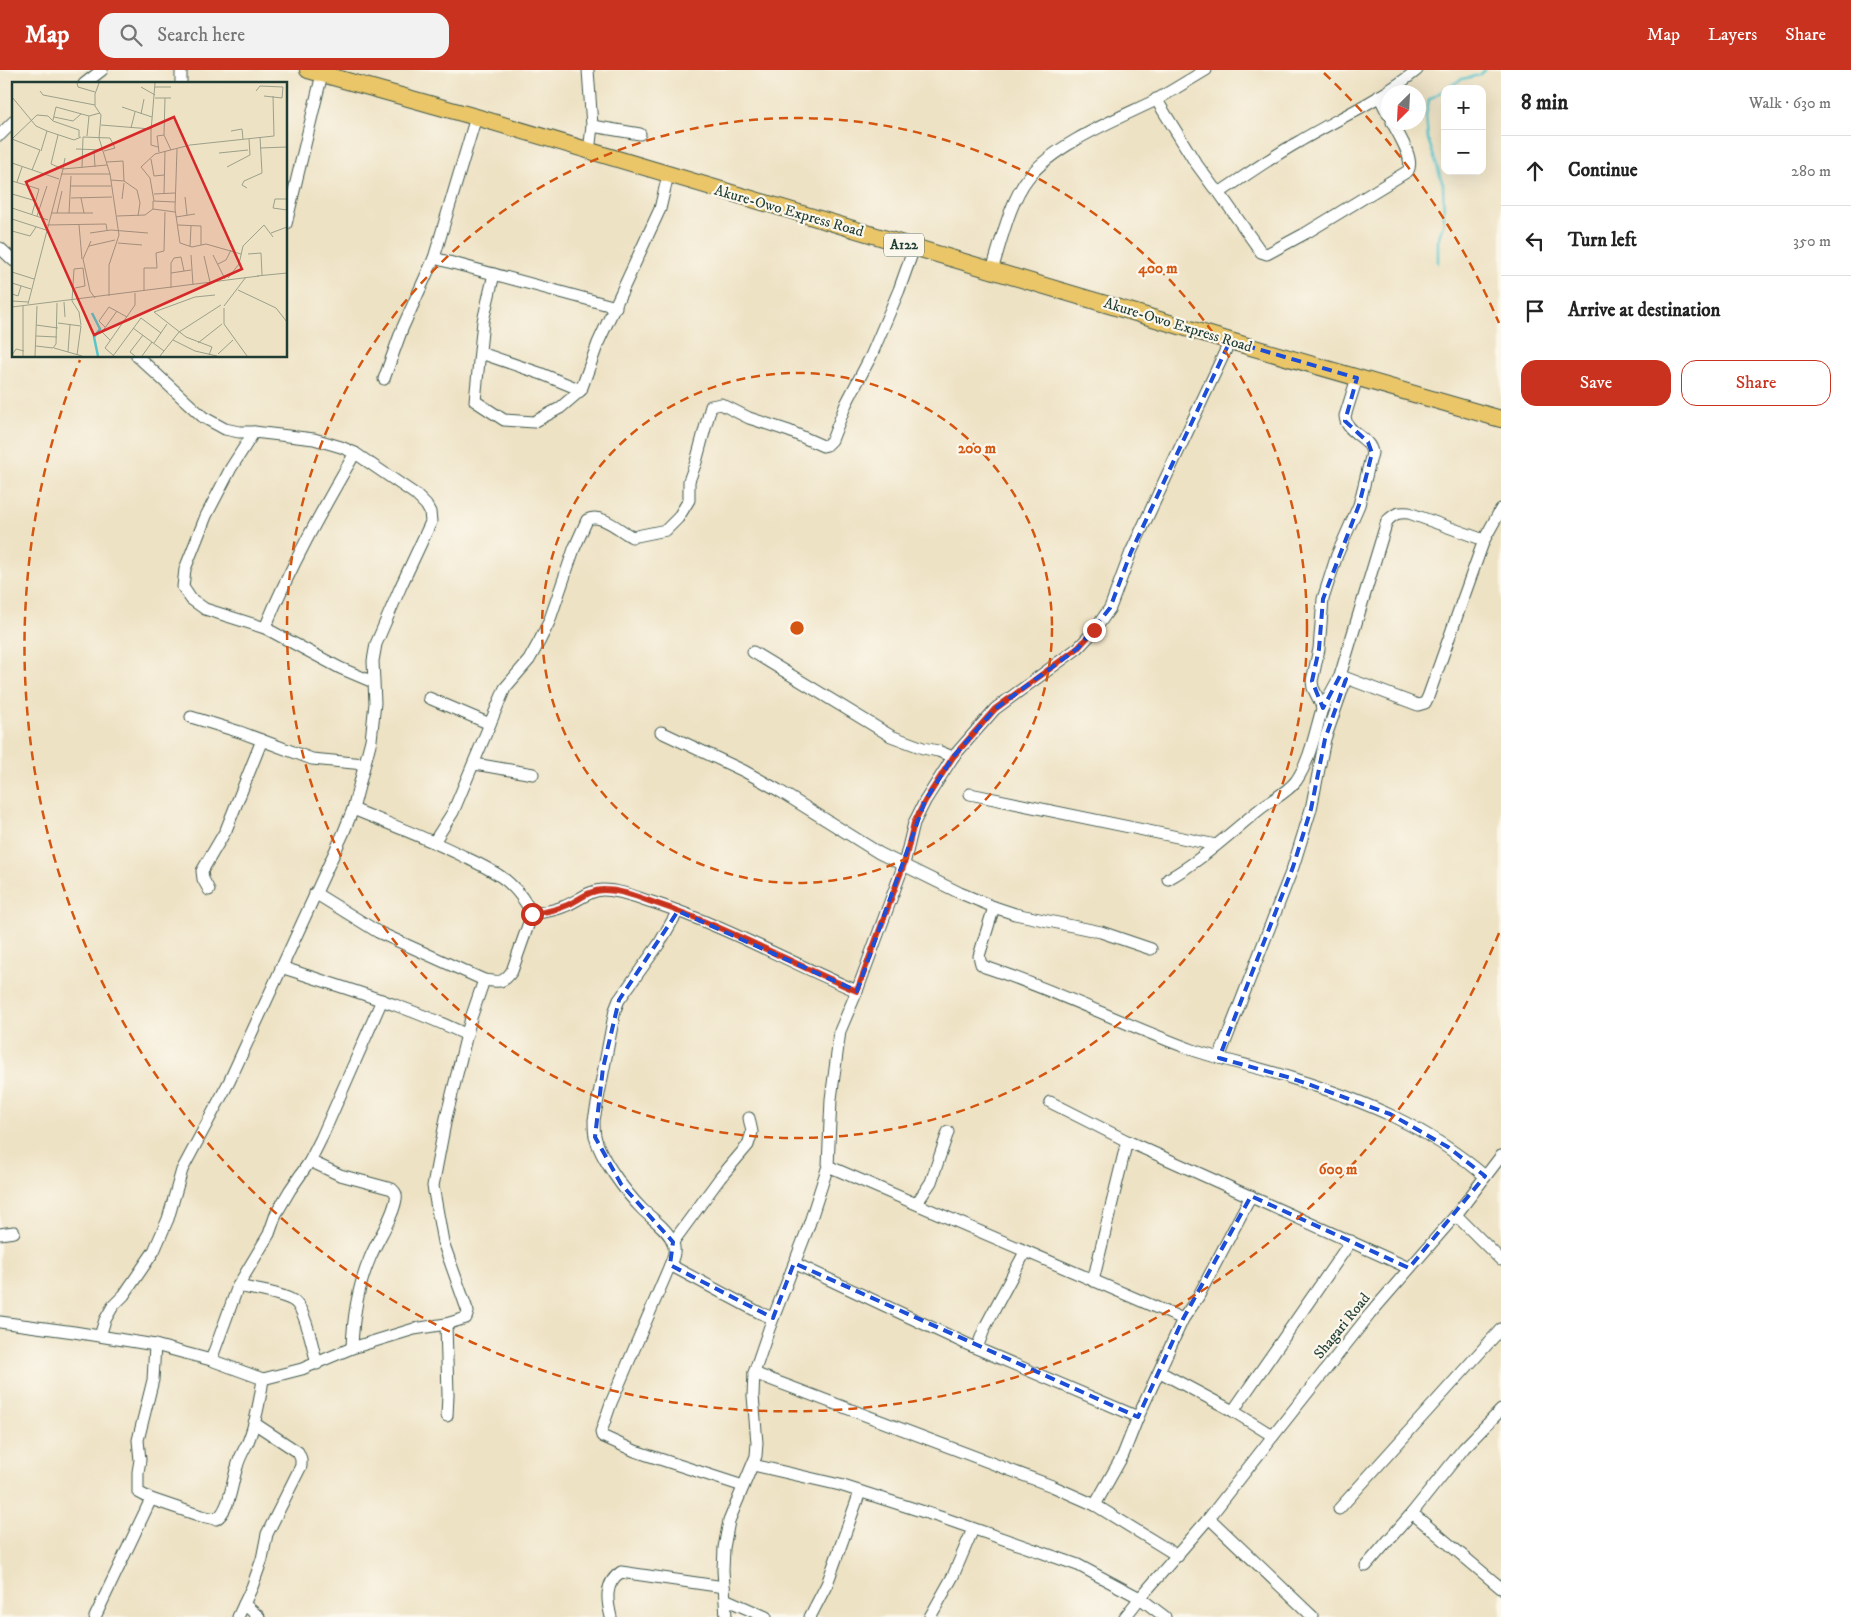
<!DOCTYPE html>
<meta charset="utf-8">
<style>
body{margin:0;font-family:"IM FELL DW Pica",serif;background:#f2f2f2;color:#222}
.controls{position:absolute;right:15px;top:15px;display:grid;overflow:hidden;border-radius:10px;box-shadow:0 5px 20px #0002}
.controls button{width:45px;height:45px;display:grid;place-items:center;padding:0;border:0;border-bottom:1px solid #e0e0e0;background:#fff;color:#222;font:25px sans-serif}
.compass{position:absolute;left:1381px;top:15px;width:45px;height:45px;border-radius:50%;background:#fff;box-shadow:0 5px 20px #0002;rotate:204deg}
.stop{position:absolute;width:15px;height:15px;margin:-11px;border:4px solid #c8321e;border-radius:50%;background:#fff}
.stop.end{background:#c8321e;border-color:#fff;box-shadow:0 1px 5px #0008}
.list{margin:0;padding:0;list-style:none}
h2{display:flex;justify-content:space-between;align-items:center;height:65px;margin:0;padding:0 20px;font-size:21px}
h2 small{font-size:16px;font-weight:400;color:#767676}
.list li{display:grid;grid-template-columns:32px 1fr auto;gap:15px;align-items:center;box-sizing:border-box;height:70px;padding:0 20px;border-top:1px solid #e0e0e0}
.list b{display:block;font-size:19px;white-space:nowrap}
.list em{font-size:16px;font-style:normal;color:#767676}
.actions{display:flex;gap:10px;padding:15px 20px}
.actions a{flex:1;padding:11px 0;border:1px solid #c8321e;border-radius:15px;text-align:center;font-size:18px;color:#c8321e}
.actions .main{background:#c8321e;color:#fff}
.icon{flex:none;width:28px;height:28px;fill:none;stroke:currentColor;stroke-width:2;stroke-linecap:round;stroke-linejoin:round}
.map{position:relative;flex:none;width:1501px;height:1547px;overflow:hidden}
header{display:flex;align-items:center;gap:30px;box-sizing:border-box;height:70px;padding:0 25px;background:#c8321e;color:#fff}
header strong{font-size:24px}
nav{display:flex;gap:28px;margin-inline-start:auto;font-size:18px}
.search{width:350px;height:45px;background:#f2f2f2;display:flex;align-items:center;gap:12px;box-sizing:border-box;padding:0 18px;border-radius:15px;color:#767676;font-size:19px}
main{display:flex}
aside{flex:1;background:#fff}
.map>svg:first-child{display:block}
</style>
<header>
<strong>Map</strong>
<div class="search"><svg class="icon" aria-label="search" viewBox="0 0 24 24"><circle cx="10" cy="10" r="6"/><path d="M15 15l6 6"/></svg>Search here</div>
<nav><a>Map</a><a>Layers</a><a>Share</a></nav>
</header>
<main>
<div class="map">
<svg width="1501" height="1547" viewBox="0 0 1501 1547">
<rect width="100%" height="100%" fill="#fbf7ec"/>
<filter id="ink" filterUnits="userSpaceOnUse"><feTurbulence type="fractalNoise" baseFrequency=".02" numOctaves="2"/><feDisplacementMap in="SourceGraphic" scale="10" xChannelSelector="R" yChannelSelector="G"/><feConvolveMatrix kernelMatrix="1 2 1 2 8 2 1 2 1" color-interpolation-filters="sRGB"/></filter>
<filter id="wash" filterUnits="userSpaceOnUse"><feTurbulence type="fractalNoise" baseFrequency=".0096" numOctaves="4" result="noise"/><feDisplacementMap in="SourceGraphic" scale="20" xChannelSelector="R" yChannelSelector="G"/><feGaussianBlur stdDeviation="1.12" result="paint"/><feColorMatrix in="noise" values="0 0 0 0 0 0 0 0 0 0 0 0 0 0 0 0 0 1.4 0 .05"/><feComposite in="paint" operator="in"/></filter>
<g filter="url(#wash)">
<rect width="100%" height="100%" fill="#eee2c4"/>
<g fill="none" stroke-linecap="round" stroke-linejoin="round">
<g stroke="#58c5cd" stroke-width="2.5">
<polyline points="1445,19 1462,9 1480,5 1485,0"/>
<polyline points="1438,193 1438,170 1444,152 1443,114 1428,69 1426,46 1429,30 1445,19"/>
</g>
</g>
</g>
<g filter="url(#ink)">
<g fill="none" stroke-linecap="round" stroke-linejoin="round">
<defs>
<g id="minor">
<polyline points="588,0 592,56 589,82"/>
<polyline points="84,14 102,0"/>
<polyline points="181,14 181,0"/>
<polyline points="1379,26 1388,44"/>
<path d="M1156,29L1195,92L1214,118L1218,121L1261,182L1267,184L1306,163L1408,101C1415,89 1398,64 1392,52"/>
<polyline points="592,56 640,64"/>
<polyline points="0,65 14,51"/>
<path d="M1218,121H1222C1248,104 1273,86 1300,71C1339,48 1382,29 1417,0"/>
<polyline points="286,154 322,4"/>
<polyline points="0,178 14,191"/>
<polyline points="434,188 616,237"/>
<path d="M992,200C1001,172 1010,131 1028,108C1055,74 1115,50 1154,31C1172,21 1189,10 1206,0"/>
<polyline points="494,204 483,251 475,331 504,350 534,352 560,338 581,320 598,273 660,139 668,105"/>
<polyline points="481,283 542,304 581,320"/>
<polyline points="384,309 402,259 434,188 476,47"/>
<polyline points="254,362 231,398 206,446 185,499 183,517 191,529 205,539 265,558 340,598 373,612"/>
<path d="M265,558C290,497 322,440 355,383"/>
<polyline points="753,582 891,666 923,678 938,681 953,687"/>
<polyline points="1341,606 1418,635 1425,633 1428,627 1484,470 1501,439"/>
<polyline points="429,628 490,654"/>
<path d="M1322,639L1340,606L1387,451C1395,443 1399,442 1409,443L1484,470"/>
<polyline points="191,647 240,662 312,689 364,694"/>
<polyline points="661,662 744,701 778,720 879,783 960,823 994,837 1015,844 1101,862 1151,879"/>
<polyline points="475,694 533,704"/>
<polyline points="970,724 1216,775"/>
<path d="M353,739C389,754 427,768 463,786C478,794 496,801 509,813C519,822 526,832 532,844C543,842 554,841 565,836C578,831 589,820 603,820C621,820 638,828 655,833C725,856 789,892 857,921"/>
<path d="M434,772L453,742L505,618L529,590L539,572L549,552L574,479L587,450C601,442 620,461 632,467L666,460L678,448L689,430V411L696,392L711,336L721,334L749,348L789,361L823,376L827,375L832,370L846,334L871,286L899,220L914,178"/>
<path d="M1168,809C1202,790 1230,763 1260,739C1271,730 1287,723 1296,711C1310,691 1315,662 1322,639L1321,634L1313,618L1312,611L1319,579L1323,529L1337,485L1359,435L1372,383C1370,366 1346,364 1345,346L1357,308"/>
<polyline points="209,820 203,809 202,801 226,760 262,670"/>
<path d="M315,823L378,862L484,910C499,912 503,914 512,901L532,844"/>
<path d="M994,837L979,886L981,894L985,897C1056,920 1122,954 1193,980C1225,991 1258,997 1291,1008C1365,1031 1425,1055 1485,1106"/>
<path d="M678,841L659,874L619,930L615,940L594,1050C594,1055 594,1061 595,1066C600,1088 626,1123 642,1139C652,1149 669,1160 673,1173C676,1181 673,1188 670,1195L760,1243L773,1248"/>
<path d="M281,897C343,918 408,936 467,965"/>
<polyline points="1219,988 1293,797 1311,739 1325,669 1346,609"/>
<polyline points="1050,1032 1127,1071 1409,1198"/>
<path d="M310,1091L340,1105L392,1119C395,1122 397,1124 396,1129C393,1148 377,1170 370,1188C358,1216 353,1248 352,1278"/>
<polyline points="828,1096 1183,1249"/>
<polyline points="917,1133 931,1112 948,1062"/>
<polyline points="1456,1145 1501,1190"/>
<polyline points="0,1164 14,1162"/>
<polyline points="673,1172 720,1108 748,1075 752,1062 749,1048"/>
<polyline points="794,1193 969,1275 1138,1347"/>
<polyline points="670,1195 611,1333 601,1362 602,1366 635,1381 743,1416"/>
<polyline points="1093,1211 1127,1071"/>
<path d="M238,1216C252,1219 285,1224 295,1232C306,1241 313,1279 317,1294"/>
<polyline points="0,1252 74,1262 155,1275 211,1290 263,1309 302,1299 352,1278 414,1259 446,1254 466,1248 468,1242 443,1172 433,1116 446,1048 471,948 484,910"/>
<polyline points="446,1254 448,1325 447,1346"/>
<polyline points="100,1266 105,1250 113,1236 124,1225 154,1181 168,1149 182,1100 229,1012 343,764 353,739 371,670 375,633 373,591 376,574 401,516 431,452 430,442 426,435 415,424 355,383 341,377 314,369 254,362 239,362 225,359 203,347 137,286"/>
<polyline points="977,1278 985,1257 1025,1182"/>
<polyline points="211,1290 238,1216 269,1164 276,1144 290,1120 310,1091 321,1069 382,930"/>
<polyline points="1160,1302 1233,1341 1273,1366"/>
<polyline points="754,1303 1052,1416 1095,1435 1178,1486"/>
<polyline points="1501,1340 1464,1378 1412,1443 1501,1518"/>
<polyline points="1233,1341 1351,1171"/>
<polyline points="753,1395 840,1415 946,1449 1078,1495 1140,1528 1209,1448 1273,1366 1370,1244 1456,1145 1501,1086"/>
<polyline points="151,1429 138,1422 138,1402 140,1390 138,1370 153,1310 155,1275"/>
<polyline points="1095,1435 1123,1385 1138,1347 1183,1249 1198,1227 1251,1126"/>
<polyline points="1339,1439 1501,1259"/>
<polyline points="1209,1448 1313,1547"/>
<polyline points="1366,1496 1412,1443"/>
<polyline points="725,1529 766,1547"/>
<polyline points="244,1534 259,1547"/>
<path d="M95,1547L151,1429L201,1446L216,1449C230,1441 232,1411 237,1397C239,1388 244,1380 248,1372C256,1352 260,1330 263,1309"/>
<polyline points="238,1547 252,1517 262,1489 267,1464 301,1396 301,1389 298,1382 254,1353"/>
<path d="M611,1547C607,1531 604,1513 621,1502L724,1517"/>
<polyline points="726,1547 723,1500 724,1478 729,1451 756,1386 757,1373 753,1326 754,1303 769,1259 808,1158 828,1096 831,1029 840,961 857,921 904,794 914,753 925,731 953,687 995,639 1078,578 1094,561 1110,538 1131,482 1230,271"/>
<polyline points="810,1547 827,1514 860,1422"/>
<polyline points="930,1547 953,1506 973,1459"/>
<polyline points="1125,1547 1140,1528 1165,1547"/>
</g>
<polyline id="highway" points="308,0 476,47 1230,271 1501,349"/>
</defs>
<use href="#minor" stroke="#3e564a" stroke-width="13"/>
<use href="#highway" stroke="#3e564a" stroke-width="18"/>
<use href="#minor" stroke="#fff" stroke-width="11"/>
<use href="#highway" stroke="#eac669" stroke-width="16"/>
</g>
</g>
<g fill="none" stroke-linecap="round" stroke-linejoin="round" filter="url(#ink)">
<path stroke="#c8321e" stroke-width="6" d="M532,844C543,842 554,841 565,836C578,831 589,820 603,820C621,820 638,827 655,833C725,856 789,892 857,921L904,794L914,753L925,731L953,687L995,639L1078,578L1094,560"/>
</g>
<path fill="none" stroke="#1d4ed8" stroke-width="4" stroke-dasharray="10 6" stroke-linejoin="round" d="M1230,271L1357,308L1345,351L1368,372L1372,383L1359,435L1323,529L1319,579L1312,611L1323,638L1340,606L1346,609L1325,669L1311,739L1293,797L1219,988L1291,1008L1390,1044L1448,1077L1485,1106L1409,1198L1251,1126L1183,1249L1138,1347L794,1193L773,1248L670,1195L673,1172L621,1114L595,1067L603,998L619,930L678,841L857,921L925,731L953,687L995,639L1078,578L1110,538L1131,482Z"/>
<g fill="none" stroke="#d45610" stroke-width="2.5" stroke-dasharray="9 6">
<circle cx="797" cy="558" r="255"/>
<circle cx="797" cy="558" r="510"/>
<path d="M1499 863A765 765 0 0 1 80 290M1324 3A765 765 0 0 1 1499 253"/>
</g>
<g text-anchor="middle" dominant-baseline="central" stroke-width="4.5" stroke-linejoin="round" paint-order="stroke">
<rect fill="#fbf7ec" stroke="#61756b" stroke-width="1" x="884" y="163.5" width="40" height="23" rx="4"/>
<g font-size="14" font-weight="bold" fill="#1f3d34">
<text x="904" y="175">A122</text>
</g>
<g font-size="15" fill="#1f3d34" stroke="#fbf7ec">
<text transform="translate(789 141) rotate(16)">Akure-Owo Express Road</text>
<text transform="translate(1178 255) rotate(17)">Akure-Owo Express Road</text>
<text transform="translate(1342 1256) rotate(-51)">Shagari Road</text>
</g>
</g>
<g transform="translate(12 12)">
<rect width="275" height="275" fill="#eee2c4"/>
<path fill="none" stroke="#58c5cd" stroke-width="2.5" d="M80,231L88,247L82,255L86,274"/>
<path fill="none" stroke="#9ba08a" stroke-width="1" d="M65,1L66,5L83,10M87,1L83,12V24L89,33L87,56L98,92L107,153L97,183V214M143,1L139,49V63L146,65M129,5L143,13M143,5H159M28,9L31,13L83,23M244,9L248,4L271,5L270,16L252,14M0,15L24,44L35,49L29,69M143,16H159M110,25L140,35M129,32L132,17M42,35L61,39L69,32M41,38L44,25L77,34M89,43L139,47M119,46L123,30M35,49L62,58L69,55M219,49L230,47L231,57M46,53L39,82L51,87L53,76M152,53L159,68M75,54L77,34L88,31M0,57L25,33L36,34L41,39L67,48V55M0,57L28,68L20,88M248,66L275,65M64,67L91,68M165,67L163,127L168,161L180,165L194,162L229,172M82,68L83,85M147,70L145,54L152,53L153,16M207,71L236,68M139,77L142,94L152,93M95,80L111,79L112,99M0,81L47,97M215,85L238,73L237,57M70,86L71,55L98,56L103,66L92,69M49,92H98M99,98L112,99L125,108L128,121L126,134M0,99L27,107L20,132M5,100L10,85M59,104H99M235,106L230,103L232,99L250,91L248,55M0,112L24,119M142,112L163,111M152,112L153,69M173,115L175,133M59,116L100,115M69,116L72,131M110,117L112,101M275,117H263L261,126L275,128M142,119L138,96L129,85L143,72L178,63L262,54L261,14M0,126L36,138M141,127V119L163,120M39,131H81M45,131L50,109M57,131L59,94M25,134L35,104M105,134L133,133L141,127L163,130M164,135L183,132M0,137L34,148M35,143L94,142L95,148M67,143L70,177M166,143L189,144V163M0,149L18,154L24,145M78,151L99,148L136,151M259,151L275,145M79,159L71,177L78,209L83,216M106,161L130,163M77,164L103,158M178,165L179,144M236,172L249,171L250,193M179,173L181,203M201,173L213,197M192,174L198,200M206,182L214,178L219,168M0,190L22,197M159,191L179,188M245,194L275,191M216,196L227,182L231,164L252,143L261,155M0,201L19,207M63,206L73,204L71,186M159,206V181L162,176L169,175L172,189M226,208L264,226L275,240M132,209V186H145L144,171L152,169L153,130M0,212L6,214L9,204M0,219L16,220M52,220L53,235M16,222L51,87L95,83M212,224L234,195M0,225L247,194M212,226V242L235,274M46,241L69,244L65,273M24,243L46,246M69,243L67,230L60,219L62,187L71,186M93,245L87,239L97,225L115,235M121,246L152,269M24,254L45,255M98,258L90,250L105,229M161,258L183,269L205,274M142,261L155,242M186,261L210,242M24,264L41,266L44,262L45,221M42,266L70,274M56,270L58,242M206,272L221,258M0,273L4,267L12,269M197,273L200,265L174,255L142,230L183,215L203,213M11,274V224M23,274L25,224M101,274L129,236L149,251M102,274L93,266L123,223V211M123,274L118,270L131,253M130,274L140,260M148,274L167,250L209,223"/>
<path fill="#d62828" fill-opacity="0.15" stroke="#d62828" stroke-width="2.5" d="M162,35L230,187L82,253L14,100Z"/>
<rect width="275" height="275" fill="none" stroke="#1f3d34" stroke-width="2.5"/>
</g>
<circle cx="797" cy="558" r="8" fill="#d45610" stroke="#fbf7ec" stroke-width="2.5"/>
<g font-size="15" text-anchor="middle" font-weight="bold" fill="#d45610" stroke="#fbf7ec" stroke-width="4.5" stroke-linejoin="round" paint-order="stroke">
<text x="1158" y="203">400 m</text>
<text x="977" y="383">200 m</text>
<text x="1338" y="1104">600 m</text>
</g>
</svg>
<div class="controls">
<button>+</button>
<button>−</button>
</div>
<svg class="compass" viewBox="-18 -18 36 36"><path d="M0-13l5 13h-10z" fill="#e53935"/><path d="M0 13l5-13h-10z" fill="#767676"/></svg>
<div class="stop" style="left:532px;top:844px"></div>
<div class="stop end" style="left:1094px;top:560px"></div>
</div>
<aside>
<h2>8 min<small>Walk · 630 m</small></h2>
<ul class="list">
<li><svg class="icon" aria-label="ahead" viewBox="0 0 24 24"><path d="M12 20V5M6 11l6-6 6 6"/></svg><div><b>Continue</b></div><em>280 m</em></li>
<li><svg class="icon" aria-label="left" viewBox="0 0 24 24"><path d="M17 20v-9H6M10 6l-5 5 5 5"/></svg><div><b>Turn left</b></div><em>350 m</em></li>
<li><svg class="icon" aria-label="arrive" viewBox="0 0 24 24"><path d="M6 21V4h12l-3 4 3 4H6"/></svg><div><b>Arrive at destination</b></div></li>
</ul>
<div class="actions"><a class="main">Save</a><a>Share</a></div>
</aside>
</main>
